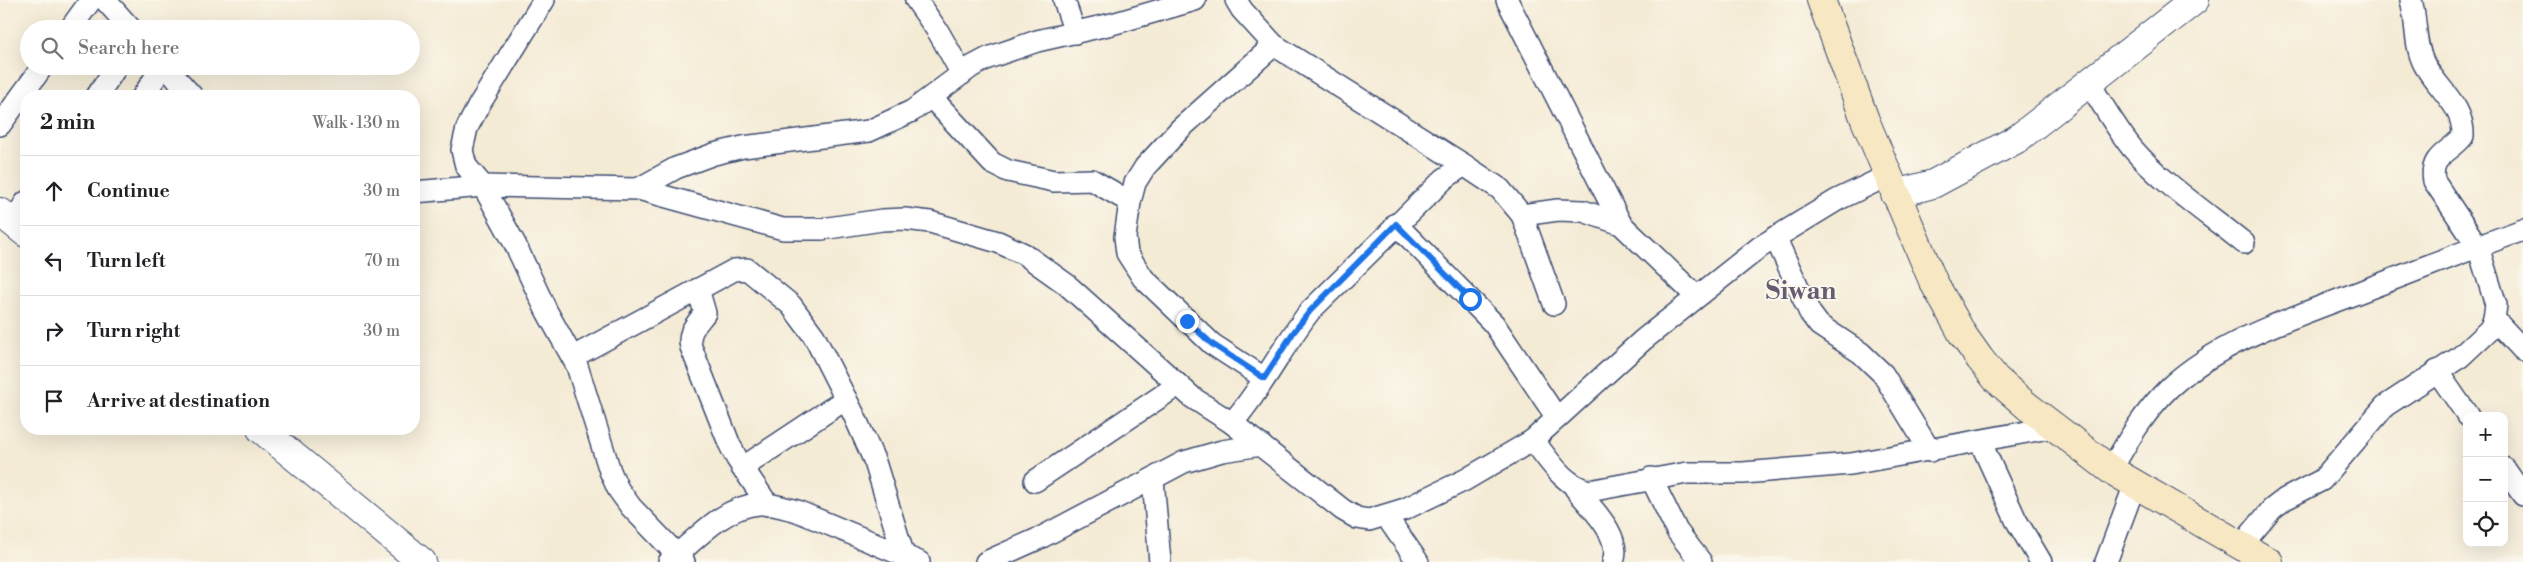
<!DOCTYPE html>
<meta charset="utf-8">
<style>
body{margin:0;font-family:"Libre Bodoni",serif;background:#f2f2f2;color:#202124}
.controls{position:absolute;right:15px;bottom:15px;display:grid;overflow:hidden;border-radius:10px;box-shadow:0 5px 20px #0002}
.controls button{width:45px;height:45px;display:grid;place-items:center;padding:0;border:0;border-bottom:1px solid #e0e0e0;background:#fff;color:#202124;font:25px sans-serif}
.stop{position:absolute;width:15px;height:15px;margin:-11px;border:4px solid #1a73e8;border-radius:50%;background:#fff}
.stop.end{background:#1a73e8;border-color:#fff;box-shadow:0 1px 5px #0008}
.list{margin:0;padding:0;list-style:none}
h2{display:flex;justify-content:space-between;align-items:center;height:65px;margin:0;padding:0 20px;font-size:21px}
h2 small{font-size:16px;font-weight:400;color:#757577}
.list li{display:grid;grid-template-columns:32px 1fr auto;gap:15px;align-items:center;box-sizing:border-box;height:70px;padding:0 20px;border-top:1px solid #e0e0e0}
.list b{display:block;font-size:19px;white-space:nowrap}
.list em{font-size:16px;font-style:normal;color:#757577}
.icon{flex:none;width:28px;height:28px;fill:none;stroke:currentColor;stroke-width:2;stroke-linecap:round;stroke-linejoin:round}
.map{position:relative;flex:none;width:2523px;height:562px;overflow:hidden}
.search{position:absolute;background:#fff;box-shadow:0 5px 20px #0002;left:20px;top:20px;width:400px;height:55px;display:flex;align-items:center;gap:12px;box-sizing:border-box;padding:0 18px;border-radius:28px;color:#757577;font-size:19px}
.panel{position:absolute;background:#fff;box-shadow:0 5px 20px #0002;left:20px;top:90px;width:400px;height:345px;border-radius:20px}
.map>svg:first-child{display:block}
</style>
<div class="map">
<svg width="2523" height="562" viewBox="0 0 2523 562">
<rect width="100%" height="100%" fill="#fbf7ec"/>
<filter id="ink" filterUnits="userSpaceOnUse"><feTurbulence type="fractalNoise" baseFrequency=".02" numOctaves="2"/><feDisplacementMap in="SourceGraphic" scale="10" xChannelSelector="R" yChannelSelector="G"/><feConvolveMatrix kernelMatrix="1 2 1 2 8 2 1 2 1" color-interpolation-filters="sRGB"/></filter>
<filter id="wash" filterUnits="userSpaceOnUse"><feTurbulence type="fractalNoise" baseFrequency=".0096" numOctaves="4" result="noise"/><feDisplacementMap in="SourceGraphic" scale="20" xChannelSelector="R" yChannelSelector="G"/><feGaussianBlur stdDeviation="1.12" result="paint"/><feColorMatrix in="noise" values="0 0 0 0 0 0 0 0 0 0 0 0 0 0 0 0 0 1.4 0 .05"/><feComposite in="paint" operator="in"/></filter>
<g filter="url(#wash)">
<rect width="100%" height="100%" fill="#f4ebd5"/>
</g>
<g filter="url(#ink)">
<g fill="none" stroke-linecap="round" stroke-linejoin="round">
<defs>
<g id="minor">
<polyline points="105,0 131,29"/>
<polyline points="544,0 479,105 467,128 462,150 466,166 483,186 515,244 546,310 577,366 610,471 618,489 631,507 684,562"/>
<polyline points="916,0 939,33 962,74"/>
<polyline points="1064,0 1075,33"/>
<polyline points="1236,0 1242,10 1274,45 1464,165"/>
<polyline points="1507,0 1621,224"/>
<polyline points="70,29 91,0"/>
<polyline points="165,66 192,96"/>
<path d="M2090,84C2103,106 2116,128 2132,148C2163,184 2207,213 2244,243"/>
<polyline points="97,96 117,66"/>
<polyline points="143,96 163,66"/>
<polyline points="932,98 992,163 1008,171 1054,181 1092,180 1130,202"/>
<polyline points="0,125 43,66"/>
<polyline points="638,189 676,168 714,154 743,147 869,131 912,111 971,67 988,58 1037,41 1112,24 1195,0"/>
<polyline points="414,192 483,186 638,189 783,229 822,229 882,220 905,219 930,222 998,242 1024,254 1066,284 1193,398 1232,423 1343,510 1357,518 1369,520 1405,509 1465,480 1533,440 1643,340 1760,247 1837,200 1887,176"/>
<polyline points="13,222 26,202"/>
<polyline points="1396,224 1494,324 1557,418"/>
<polyline points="1775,237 1810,313 1819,325 1861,353 1883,374 1930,451"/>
<path d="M698,289L705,313C696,325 687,332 691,347L729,443L737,459L768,505"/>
<polyline points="1554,304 1522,215 1558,210 1583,211 1621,224 1696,296"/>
<polyline points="2494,319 2523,350"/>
<polyline points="573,357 734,270 747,269 791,305 814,336 854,415 875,462 904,556"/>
<polyline points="2437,371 2468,416"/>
<polyline points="1264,378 1212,344 1143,278 1127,253 1125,237 1130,202 1135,183 1145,167 1181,128 1274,45"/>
<path d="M1232,423C1262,389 1282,347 1310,311L1444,179L1464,165L1500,189L1522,215"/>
<path d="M1533,440C1549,460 1563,485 1589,491L1687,473H1743L1851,464L2054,427"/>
<polyline points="1980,441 2016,520 2041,562"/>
<polyline points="742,468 846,399"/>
<polyline points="2504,468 2523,495"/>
<path d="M2111,470C2128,440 2145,411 2170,387C2223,338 2304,314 2370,288C2421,269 2472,248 2523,230"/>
<polyline points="1651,478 1677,531 1701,562"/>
<polyline points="1153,479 1160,562"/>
<polyline points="1035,481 1178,385"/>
<path d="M1575,488C1590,507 1623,536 1613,562"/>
<polyline points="1386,516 1418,562"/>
<path d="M2243,548L2251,534L2272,509L2285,499L2322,480L2385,406L2460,357L2490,329L2494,319L2496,305L2478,247L2434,181C2429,155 2450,153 2463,136C2464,105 2438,90 2424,64C2414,44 2417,21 2411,0"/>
<path d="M669,562C694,541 724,506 759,504C772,503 785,508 797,511L919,562"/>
<polyline points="986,562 1042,537 1184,462 1222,451 1261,445"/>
<polyline points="2106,562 2135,484"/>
</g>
<g id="tertiary">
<polyline points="1895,194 1933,184 2017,139 2195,0"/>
<polyline points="0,212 26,233"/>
<polyline points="261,429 422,562"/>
</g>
<polyline id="secondary" points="1821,0 1865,120 1933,281 1963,335 1980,359 1996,379 2027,406 2111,470 2269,562"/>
</defs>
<use href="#minor" stroke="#3c4b70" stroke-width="24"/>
<use href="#tertiary" stroke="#3c4b70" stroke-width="30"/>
<use href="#secondary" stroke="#3c4b70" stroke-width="30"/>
<use href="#minor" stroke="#fff" stroke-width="21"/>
<use href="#tertiary" stroke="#fff" stroke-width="28"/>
<use href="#secondary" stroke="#f7e8c3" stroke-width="28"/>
</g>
</g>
<g fill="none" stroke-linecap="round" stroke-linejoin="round" filter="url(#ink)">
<polyline stroke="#1a73e8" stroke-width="6" points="1187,321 1212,344 1264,378 1293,333 1310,311 1396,224 1470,299"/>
</g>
<g text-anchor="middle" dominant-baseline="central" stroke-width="4" stroke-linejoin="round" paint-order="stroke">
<g font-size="26" font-weight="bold" fill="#645c70" stroke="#fbf7ec">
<text x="1801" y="291">Siwan</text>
</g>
</g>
</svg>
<div class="controls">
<button>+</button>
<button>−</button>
<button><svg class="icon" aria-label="locate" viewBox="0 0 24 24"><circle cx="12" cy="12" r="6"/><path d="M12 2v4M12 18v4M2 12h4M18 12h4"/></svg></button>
</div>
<div class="stop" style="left:1470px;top:299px"></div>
<div class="stop end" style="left:1187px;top:321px"></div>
<div class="search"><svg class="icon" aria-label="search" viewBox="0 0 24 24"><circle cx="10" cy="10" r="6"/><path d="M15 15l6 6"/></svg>Search here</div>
<section class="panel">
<h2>2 min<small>Walk · 130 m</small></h2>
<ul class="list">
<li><svg class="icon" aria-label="ahead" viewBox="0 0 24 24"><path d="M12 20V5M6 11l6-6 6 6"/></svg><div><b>Continue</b></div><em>30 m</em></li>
<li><svg class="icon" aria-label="left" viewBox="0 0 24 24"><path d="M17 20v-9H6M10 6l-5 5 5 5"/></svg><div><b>Turn left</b></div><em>70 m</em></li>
<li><svg class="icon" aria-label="right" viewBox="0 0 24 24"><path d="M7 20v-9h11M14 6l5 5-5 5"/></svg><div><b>Turn right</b></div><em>30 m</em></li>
<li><svg class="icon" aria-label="arrive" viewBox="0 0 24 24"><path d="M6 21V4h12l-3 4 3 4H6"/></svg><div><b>Arrive at destination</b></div></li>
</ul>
</section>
</div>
